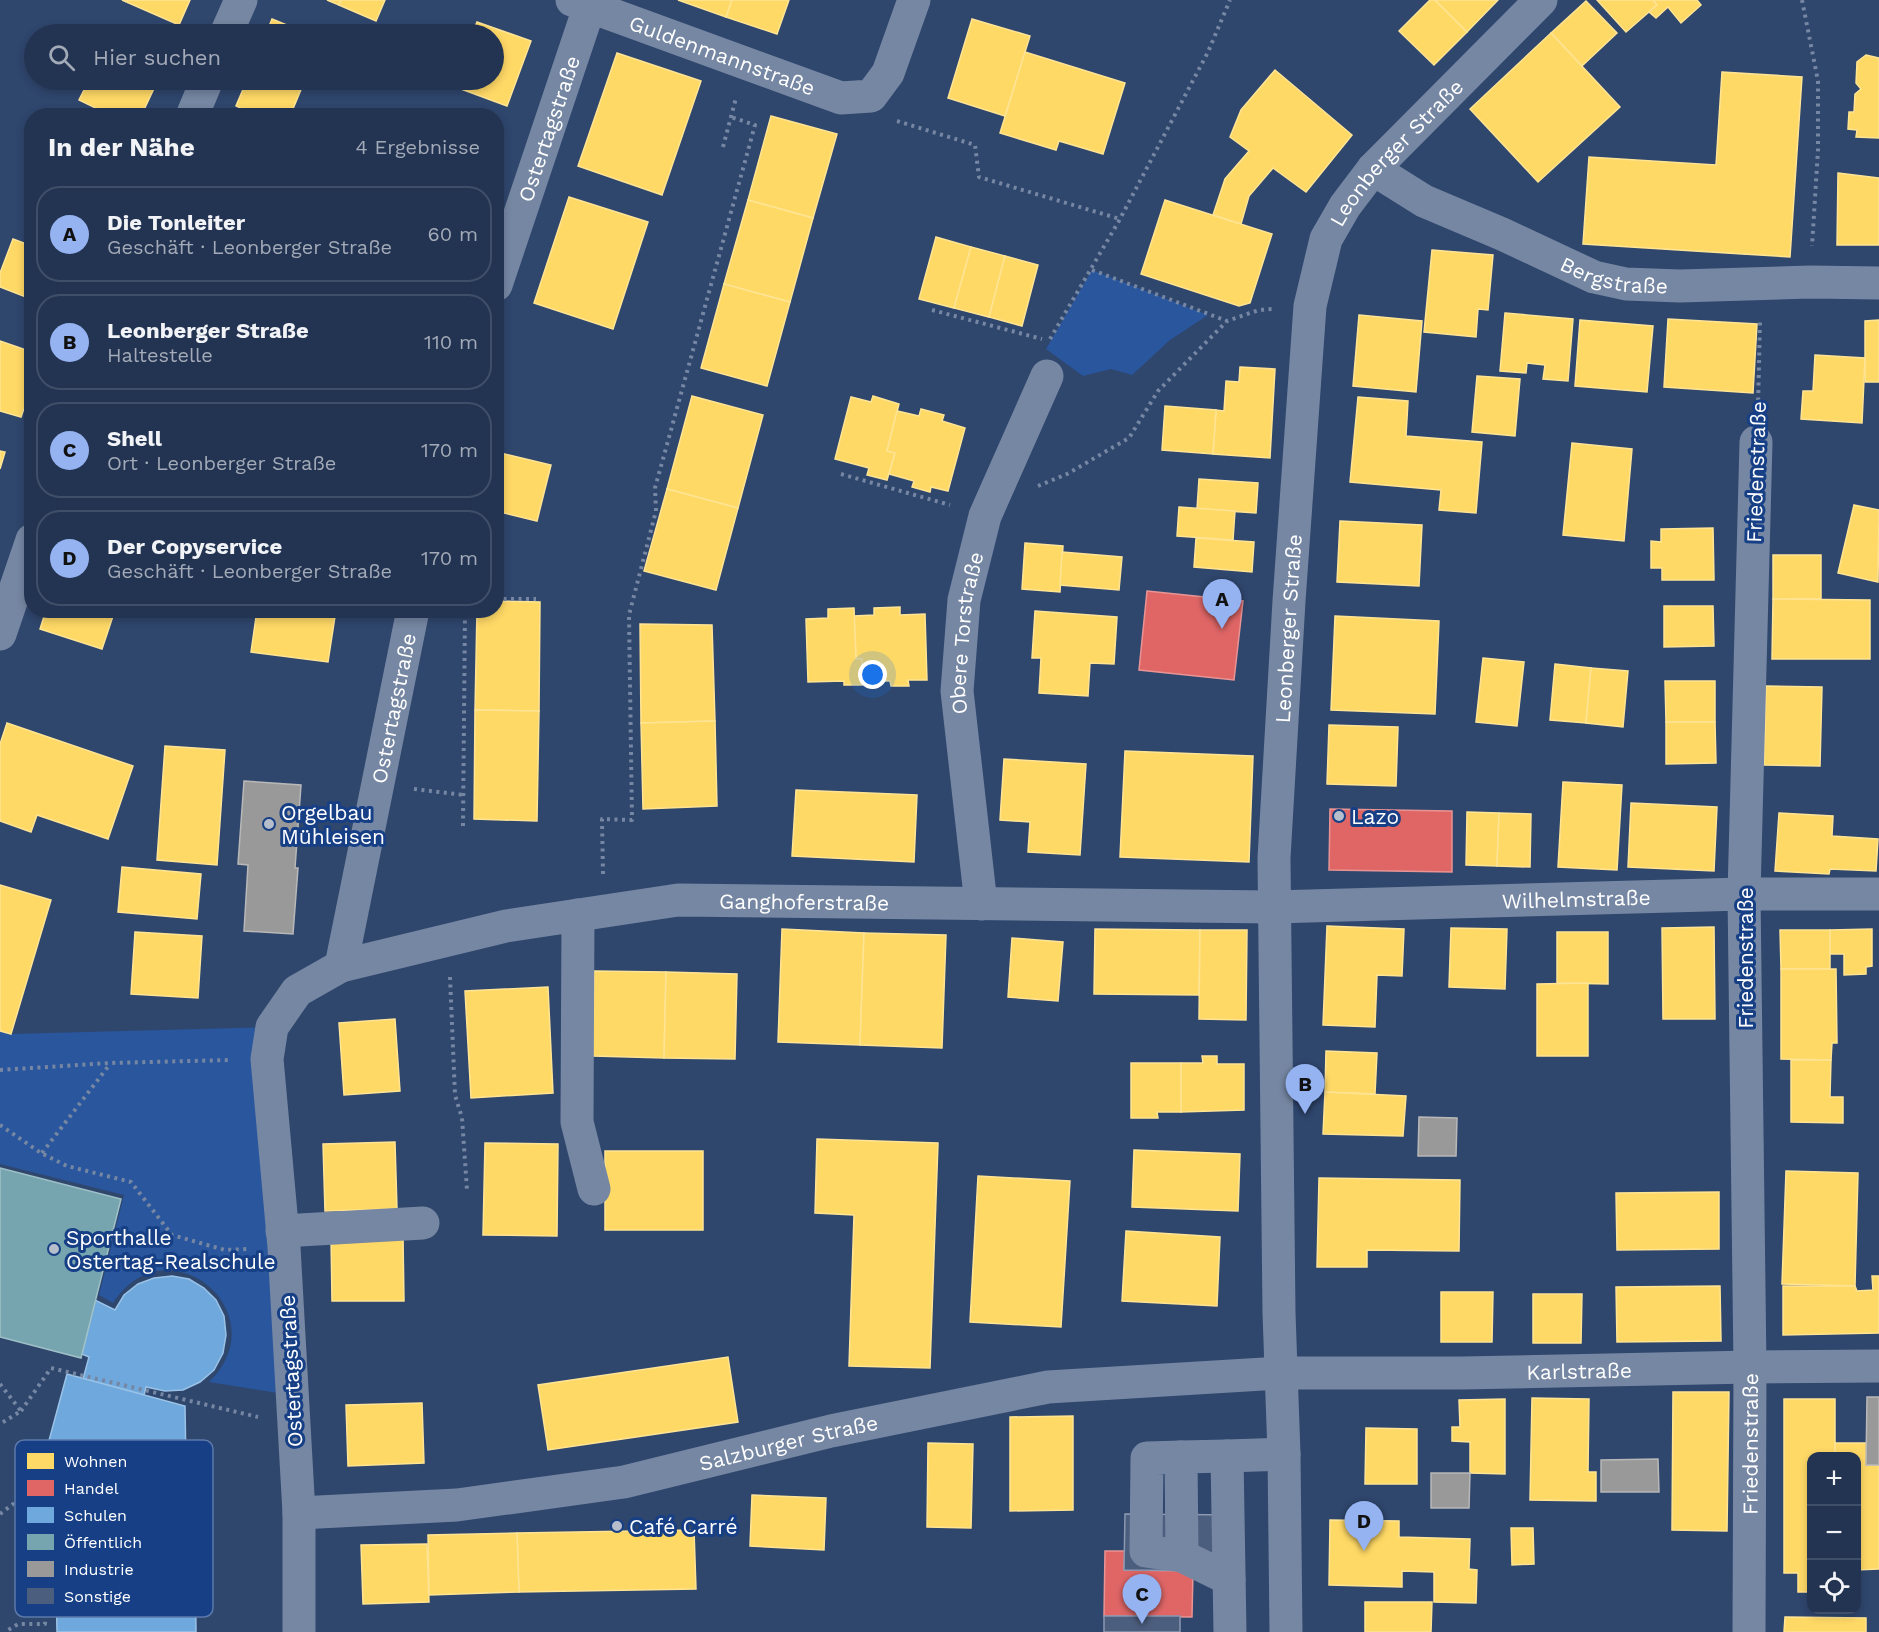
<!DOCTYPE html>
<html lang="de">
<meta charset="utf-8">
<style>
body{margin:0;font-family:"Work Sans",sans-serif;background:#2b3c59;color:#f1f3f6}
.controls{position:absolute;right:18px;bottom:18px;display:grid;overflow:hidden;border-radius:12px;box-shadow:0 3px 9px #0003}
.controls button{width:54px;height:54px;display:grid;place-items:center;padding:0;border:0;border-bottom:2px solid #404f69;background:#233452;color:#f1f3f6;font:30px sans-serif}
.you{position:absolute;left:873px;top:675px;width:21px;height:21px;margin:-15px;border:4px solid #fff;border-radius:50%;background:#1a73e8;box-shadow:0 0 0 9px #1a73e833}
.badge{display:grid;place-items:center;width:39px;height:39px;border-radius:50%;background:#95b2f1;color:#111;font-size:20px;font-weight:700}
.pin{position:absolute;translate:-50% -50px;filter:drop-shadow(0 2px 3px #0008)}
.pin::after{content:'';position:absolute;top:32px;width:21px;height:18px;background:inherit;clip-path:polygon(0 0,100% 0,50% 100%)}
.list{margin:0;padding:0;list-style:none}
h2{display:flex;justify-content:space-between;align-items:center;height:78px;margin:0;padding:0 24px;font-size:26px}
h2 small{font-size:20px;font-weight:400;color:#a3aab8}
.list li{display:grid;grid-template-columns:39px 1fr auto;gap:18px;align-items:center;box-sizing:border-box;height:96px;margin:0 12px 12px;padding:0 12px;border:2px solid #404f69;border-radius:24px}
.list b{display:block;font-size:22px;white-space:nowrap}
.list p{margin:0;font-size:20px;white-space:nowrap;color:#a3aab8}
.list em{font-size:20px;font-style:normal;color:#a3aab8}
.icon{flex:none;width:33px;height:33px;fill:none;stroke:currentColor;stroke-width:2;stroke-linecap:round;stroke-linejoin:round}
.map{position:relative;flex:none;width:1879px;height:1632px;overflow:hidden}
.search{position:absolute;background:#233452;box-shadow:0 3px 9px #0003;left:24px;top:24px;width:480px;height:66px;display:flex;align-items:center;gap:15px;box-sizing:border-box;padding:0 21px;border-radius:33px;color:#a3aab8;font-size:22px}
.panel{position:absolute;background:#233452;box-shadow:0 3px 9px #0003;left:24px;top:108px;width:480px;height:510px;border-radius:24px}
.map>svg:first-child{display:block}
</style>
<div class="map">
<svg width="1879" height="1632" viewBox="0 0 1879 1632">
<rect width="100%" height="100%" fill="#2f466d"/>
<g fill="#2a569d">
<polygon points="1092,270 1208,315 1170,340 1132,375 1111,369 1083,376 1046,349"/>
<path d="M272,1027L291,1395L209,1382C280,1313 167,1220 113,1303L99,1295L124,1195L0,1164V1031L11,1034Z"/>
</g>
<g fill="#ffd966" stroke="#ffe494" stroke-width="1.5">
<polygon points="122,0 190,0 179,25"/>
<polygon points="327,0 341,0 339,5"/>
<polygon points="341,0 385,0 376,21 339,5"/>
<polygon points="678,0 732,0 726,17"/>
<polygon points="732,0 789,0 777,34 726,17"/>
<polygon points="1430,0 1435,0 1467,32 1434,65 1399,31"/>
<polygon points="1435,0 1498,0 1467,32"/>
<polygon points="1597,0 1653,0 1657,5 1626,32"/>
<polygon points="1653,0 1697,0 1701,5 1681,23 1668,7 1656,18 1649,12 1657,5"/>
<polygon points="1586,1 1617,33 1582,66 1551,33"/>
<polygon points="272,19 309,34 266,34"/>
<polygon points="972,19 1030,36 1005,116 948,98"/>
<polygon points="477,22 531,41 507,106 453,86 456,80 494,80 494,34 472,34"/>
<polygon points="1551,33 1620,107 1538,182 1470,109"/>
<polygon points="1025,52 1125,83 1103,154 1059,141 1056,150 1000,133"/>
<polygon points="617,53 701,81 662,195 578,166"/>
<polygon points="1866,55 1879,58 1879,138 1856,137 1857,130 1848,129 1849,112 1854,112 1855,94 1861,89 1856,83 1857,62"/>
<polygon points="1275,70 1352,135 1306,192 1273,168 1249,196 1241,224 1213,215 1225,179 1249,151 1230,137 1241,110"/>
<polygon points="1722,72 1802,77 1790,257 1583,244 1589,157 1716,165"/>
<polygon points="89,80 158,80 141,116 112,116 79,100"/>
<polygon points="247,80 305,80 290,116 257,116 236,106"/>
<polygon points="771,116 837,134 813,218 748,200"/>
<polygon points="1838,173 1879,178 1879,245 1837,245"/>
<polygon points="569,197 648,222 613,329 534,303"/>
<polygon points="748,200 813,218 790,302 724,284"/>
<polygon points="1165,200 1272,234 1250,303 1239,306 1141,274"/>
<polygon points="936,237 971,247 954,308 919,299"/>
<polygon points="13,239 32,246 32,282 26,297 0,287 0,273"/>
<polygon points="971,247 1005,256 989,317 954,308"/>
<polygon points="1432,250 1493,255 1488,310 1478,309 1476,337 1424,332"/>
<polygon points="1005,256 1038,265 1022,326 989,317"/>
<polygon points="32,282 32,299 26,297"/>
<polygon points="724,284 790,302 767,386 701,368"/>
<polygon points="1505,313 1573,319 1568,381 1543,379 1545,365 1527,363 1526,373 1500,371"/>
<polygon points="1359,315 1422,321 1416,392 1353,386"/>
<polygon points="1668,319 1757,324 1753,393 1664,387"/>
<polygon points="1580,320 1653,326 1647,392 1575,386"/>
<polygon points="1879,320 1879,382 1865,382 1865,321"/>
<polygon points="0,341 32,352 32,385 21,417 0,411"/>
<polygon points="1815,355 1865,358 1862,423 1801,419 1803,391 1813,391"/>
<polygon points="1240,367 1275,369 1270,458 1213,454 1216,410 1224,411 1226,381 1239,382"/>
<polygon points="1477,376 1520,379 1515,436 1472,432"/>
<polygon points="692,396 763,415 738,508 667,489"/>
<polygon points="873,396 899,404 887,451 895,453 887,480 867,475 869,468 835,459 851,397 871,402"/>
<polygon points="1358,397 1408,401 1406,436 1482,442 1476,513 1439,510 1441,490 1350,482"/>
<polygon points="1165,406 1216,410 1213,454 1162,450"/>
<polygon points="921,409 944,415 942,421 965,428 948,491 931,487 930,492 912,487 914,481 889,474 895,453 887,451 897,411 919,416"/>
<polygon points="1572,443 1632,449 1624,541 1563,535"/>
<polygon points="0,451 5,452 0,469"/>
<polygon points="496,452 551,465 537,521 496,511"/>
<polygon points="1199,479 1258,483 1256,513 1197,509"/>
<polygon points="667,489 738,508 716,590 644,571"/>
<polygon points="1854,505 1879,510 1878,582 1838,573"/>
<polygon points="1179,507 1235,511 1233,540 1177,536"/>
<polygon points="1340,521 1422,525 1419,586 1337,582"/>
<polygon points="1713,528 1714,580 1662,580 1662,568 1651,568 1651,541 1661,542 1661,529"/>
<polygon points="1196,538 1254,542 1252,572 1194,567"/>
<polygon points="1025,543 1063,546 1060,592 1022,589"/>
<polygon points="1062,552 1122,557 1119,590 1060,585"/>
<rect x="1773" y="555" width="48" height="44"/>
<polygon points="1773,599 1870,600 1870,659 1772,659"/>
<polygon points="496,601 540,602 539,711 475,710 477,610 496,610"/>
<polygon points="1664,606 1713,606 1714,646 1664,647"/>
<polygon points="900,607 900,615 925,614 927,680 908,680 909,686 891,686 890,681 862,681 862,659 856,659 854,616 874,615 874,608"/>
<polygon points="854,608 856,659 862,659 862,685 844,685 844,681 808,682 806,619 828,618 828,609"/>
<polygon points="46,610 115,610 102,649 40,629"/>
<polygon points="257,610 336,610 328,662 251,652"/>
<polygon points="1035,611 1117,617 1114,664 1090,663 1088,696 1039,693 1041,658 1032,658"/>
<polygon points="1335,616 1439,621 1435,714 1331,710"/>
<polygon points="640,624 712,625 715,721 641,723"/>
<polygon points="1483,658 1524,662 1517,726 1476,722"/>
<polygon points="1555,664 1591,668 1586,723 1550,720"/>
<polygon points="1591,668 1628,671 1623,727 1586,723"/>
<polygon points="1665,681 1715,681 1715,722 1666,722"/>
<polygon points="1766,686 1822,687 1820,766 1764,765"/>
<polygon points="475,710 539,711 537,821 474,819"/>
<polygon points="715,721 717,806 643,809 641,723"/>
<polygon points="1666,722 1715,722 1716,763 1666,764"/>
<polygon points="7,723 133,766 108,839 37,815 31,832 0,821 0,744"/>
<polygon points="1329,725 1398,727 1396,786 1327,784"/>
<polygon points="165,746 225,750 217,865 157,860"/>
<polygon points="1125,751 1253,756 1249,862 1120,857"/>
<polygon points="1004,759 1086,764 1080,855 1028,852 1030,822 1000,820"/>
<polygon points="1563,782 1622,785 1617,870 1558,867"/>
<polygon points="796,790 917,795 914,862 792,856"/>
<polygon points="1631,803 1717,807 1714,871 1628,867"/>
<polygon points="1467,812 1499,813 1497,866 1466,865"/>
<polygon points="1499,813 1531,814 1530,867 1497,866"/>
<polygon points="1779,813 1833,816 1832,836 1878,839 1876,871 1830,869 1829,874 1775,871"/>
<polygon points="122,867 201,874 197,919 118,912"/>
<polygon points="0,885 51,900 11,1034 0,1031"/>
<polygon points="1327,926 1404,929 1402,976 1377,975 1375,1027 1323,1025"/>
<polygon points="1714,927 1715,1019 1663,1019 1662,928"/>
<polygon points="1451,928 1507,929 1505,989 1449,987"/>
<polygon points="782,929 864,933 860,1045 778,1042"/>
<polygon points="1095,929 1200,930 1199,995 1094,994"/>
<polygon points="1872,929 1872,966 1866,967 1866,974 1844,975 1844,954 1830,954 1830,930"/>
<polygon points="1200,930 1247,930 1246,1020 1199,1019"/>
<polygon points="1780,930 1830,930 1830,969 1781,969"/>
<polygon points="135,932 202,936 198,998 131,994"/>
<polygon points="1557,932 1608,932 1608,984 1557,983"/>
<polygon points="864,933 946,935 942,1048 860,1045"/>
<polygon points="1012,938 1063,942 1058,1001 1008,997"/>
<polygon points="1781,969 1836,969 1837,1043 1832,1043 1831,1060 1781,1059"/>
<polygon points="594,971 666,972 664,1058 593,1056"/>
<polygon points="666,972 737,974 735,1059 664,1058"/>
<polygon points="1588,983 1588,1056 1537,1056 1537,984"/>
<polygon points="548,987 553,1093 471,1098 465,991"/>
<polygon points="395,1019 400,1091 344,1095 339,1023"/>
<polygon points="1326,1051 1377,1053 1375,1094 1325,1092"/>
<polygon points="1202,1056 1217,1056 1217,1064 1244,1064 1244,1110 1181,1112 1181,1063 1203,1063"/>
<polygon points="1791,1060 1831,1060 1830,1097 1843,1097 1843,1123 1791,1122"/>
<polygon points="1131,1063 1181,1063 1181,1112 1157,1112 1158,1118 1131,1118"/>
<polygon points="1325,1092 1406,1096 1403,1136 1323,1134"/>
<polygon points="817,1139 938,1143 930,1368 849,1366 854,1215 815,1213"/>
<polygon points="395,1142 397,1209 325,1211 323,1144"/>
<polygon points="485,1143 558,1144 557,1236 483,1235"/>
<polygon points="1134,1150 1240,1154 1238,1211 1132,1207"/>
<rect x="605" y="1151" width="98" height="79"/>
<polygon points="1786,1171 1858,1173 1855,1286 1782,1284"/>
<polygon points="978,1176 1070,1181 1061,1327 970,1322"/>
<polygon points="1319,1178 1460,1180 1459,1251 1367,1250 1367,1267 1317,1267"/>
<polygon points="1719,1192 1719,1249 1617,1250 1616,1193"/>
<polygon points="1126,1231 1220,1237 1217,1306 1122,1301"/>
<polygon points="403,1237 404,1301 332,1301 331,1238"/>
<polygon points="1872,1276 1879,1276 1879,1333 1783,1335 1783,1286 1855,1286 1857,1291 1873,1290"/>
<polygon points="1720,1286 1721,1341 1617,1342 1616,1287"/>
<polygon points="1441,1292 1493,1292 1492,1342 1441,1342"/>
<polygon points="1533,1294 1582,1294 1581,1343 1533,1343"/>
<polygon points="728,1357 738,1422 548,1450 538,1385"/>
<polygon points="1673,1392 1729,1392 1727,1531 1672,1530"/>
<polygon points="1532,1398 1589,1399 1588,1472 1596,1472 1596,1501 1530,1500"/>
<polygon points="1505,1399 1505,1474 1470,1473 1470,1442 1452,1441 1452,1427 1460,1427 1459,1400"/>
<polygon points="1784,1399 1835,1399 1835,1456 1812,1456 1812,1592 1798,1592 1798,1573 1784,1573"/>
<polygon points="422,1403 424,1463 348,1466 346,1405"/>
<polygon points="1073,1416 1073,1510 1010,1511 1010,1417"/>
<polygon points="1366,1428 1417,1429 1417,1484 1365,1484"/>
<polygon points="928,1443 973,1444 971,1528 927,1527"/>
<polygon points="1835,1443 1867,1443 1866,1465 1879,1465 1879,1569 1856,1570 1856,1456 1835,1456"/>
<polygon points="752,1495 826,1498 824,1550 750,1546"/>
<polygon points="1330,1520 1399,1521 1399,1537 1470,1539 1469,1569 1477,1570 1476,1603 1434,1602 1434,1572 1402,1571 1402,1587 1329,1585"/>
<polygon points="1511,1528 1533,1528 1534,1564 1512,1565"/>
<polygon points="694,1530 696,1589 519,1592 517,1533"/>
<polygon points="517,1533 519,1592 429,1595 428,1535"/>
<polygon points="427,1544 429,1602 363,1604 361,1545"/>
<polygon points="1365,1602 1432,1602 1431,1632 1365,1632"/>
<polygon points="1785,1617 1866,1618 1866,1632 1784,1632"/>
</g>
<g fill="#e06666" stroke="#e99494" stroke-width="1.5">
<polygon points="1147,591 1243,601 1234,680 1139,670"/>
<polygon points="1330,809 1452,811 1452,872 1329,870"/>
<polygon points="1105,1551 1125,1551 1124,1570 1193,1571 1192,1617 1104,1616"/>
</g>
<g fill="#6fa8dc" stroke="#9ac2e6" stroke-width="1.5">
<polygon points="172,1276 189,1279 204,1288 216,1300 224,1316 226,1335 223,1353 214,1370 200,1382 183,1390 165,1391 146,1387 144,1395 83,1379 89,1357 82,1354 95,1300 115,1310 124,1295 138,1284 154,1278"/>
<polygon points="67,1374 185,1406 186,1465 194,1465 196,1632 57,1632 55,1510 62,1511 67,1493 37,1485"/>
</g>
<polygon fill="#76a5af" stroke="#9fc0c7" stroke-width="1.5" points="0,1168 121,1199 81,1358 0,1337"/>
<g fill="#999" stroke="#b8b8b8" stroke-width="1.5">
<polygon points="244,781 301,785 295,868 298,868 293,934 244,931 248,865 238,864"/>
<polygon points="1419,1117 1457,1118 1456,1156 1418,1156"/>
<polygon points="1867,1397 1879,1397 1879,1465 1866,1465"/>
<polygon points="1658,1459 1659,1492 1601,1492 1601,1460"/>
<polygon points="1431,1473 1470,1473 1469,1508 1431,1508"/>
</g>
<g fill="#4c5e7e" stroke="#8a98b1" stroke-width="1.5">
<polygon points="1125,1514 1235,1515 1235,1571 1124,1570"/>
<rect x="1104" y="1616" width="76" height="16"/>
</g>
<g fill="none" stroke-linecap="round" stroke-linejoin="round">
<g stroke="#7687a3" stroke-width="4" stroke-dasharray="3 4.5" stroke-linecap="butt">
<polyline points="1802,0 1818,81 1818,150 1812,246"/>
<polyline points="897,121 975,145 979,177 1120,219"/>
<polyline points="723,147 736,98"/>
<polyline points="1092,270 1227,321"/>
<polyline points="932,310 1042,339"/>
<polyline points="1050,339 1120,219 1208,52 1230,0"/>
<polyline points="1758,408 1760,320"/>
<polyline points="841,474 950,505"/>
<polyline points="1038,486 1067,474 1129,438 1158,391 1227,321 1259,310 1273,309"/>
<polyline points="496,599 536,599"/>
<polyline points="414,789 464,795"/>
<polyline points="463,826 465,610"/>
<polyline points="603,874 602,819 632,820 629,615 656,511 655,488 755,125 731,117"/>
<polyline points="450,977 455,1095 462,1118 467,1190"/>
<polyline points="0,1070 110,1063 230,1060"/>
<polyline points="0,1125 41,1153 67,1166 131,1182 172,1235 225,1250 247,1249"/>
<polyline points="42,1153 110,1064"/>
<polyline points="0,1384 21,1411 0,1424"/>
<polyline points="21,1411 51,1368 258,1417"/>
<polyline points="0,1514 13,1504 47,1517 45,1624 18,1624 5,1632"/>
</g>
<g stroke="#7687a3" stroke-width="33">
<path id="s1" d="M572,0L841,98L871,96L888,73L914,0"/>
<polyline points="226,34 241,0"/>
<polyline points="192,116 207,80"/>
<path id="s2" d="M1373,169L1424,201L1502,234L1594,277L1626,284L1680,286L1810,282L1879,283"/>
<path id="s3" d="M496,285L589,8"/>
<polyline points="0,634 32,540"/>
<path id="s4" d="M981,904L957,691L964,600L985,516L1047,376"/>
<polyline points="578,915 577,1122 594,1189"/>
<path id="s5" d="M341,966L506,926L678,900L1273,907L1744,894H1879"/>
<polyline points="282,1231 423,1223"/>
<polyline points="1227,1456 1181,1457 1182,1556 1229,1579"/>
<polyline points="1181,1457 1147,1458 1146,1551 1182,1556"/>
<path id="s6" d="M299,1513L457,1505L624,1482L831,1431L1048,1387L1280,1373H1462L1750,1367L1879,1366"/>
<path id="s7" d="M299,1632V1513L284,1247L267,1059L272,1027L297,991L341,966L413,610"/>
<polyline points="1230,1632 1227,1456 1284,1454"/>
<path id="s8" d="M1286,1632L1284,1454L1279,1313L1274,858L1289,601L1310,306L1326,239L1345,206L1373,169L1541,0"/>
<path id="s9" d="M1749,1632L1750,1367L1744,894L1756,442"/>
</g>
</g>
<g fill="#b6becc" stroke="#163f86" stroke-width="2">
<circle cx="1339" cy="816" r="6"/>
<circle cx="269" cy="824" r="6"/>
<circle cx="54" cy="1249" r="6"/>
<circle cx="617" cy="1526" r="6"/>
</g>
<g text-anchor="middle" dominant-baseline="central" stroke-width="6" stroke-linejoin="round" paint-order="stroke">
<g font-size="21" fill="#fff" stroke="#163f86">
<text stroke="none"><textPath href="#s1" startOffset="160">Guldenmannstraße</textPath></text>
<text stroke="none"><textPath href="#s3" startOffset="165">Ostertagstraße</textPath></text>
<text stroke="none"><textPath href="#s8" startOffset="1508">Leonberger Straße</textPath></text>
<text stroke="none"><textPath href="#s2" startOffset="266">Bergstraße</textPath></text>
<text transform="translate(1756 472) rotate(-88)">Friedenstraße</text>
<text stroke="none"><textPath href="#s8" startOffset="1004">Leonberger Straße</textPath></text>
<text stroke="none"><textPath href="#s4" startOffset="273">Obere Torstraße</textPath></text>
<text stroke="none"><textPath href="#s7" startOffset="964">Ostertagstraße</textPath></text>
<text stroke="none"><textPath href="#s5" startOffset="1242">Wilhelmstraße</textPath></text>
<text stroke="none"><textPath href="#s5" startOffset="470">Ganghoferstraße</textPath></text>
<text transform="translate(1745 958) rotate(-90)">Friedenstraße</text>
<text stroke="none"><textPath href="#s6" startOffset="1293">Karlstraße</textPath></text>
<text transform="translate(291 1371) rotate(-93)">Ostertagstraße</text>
<text stroke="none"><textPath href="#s6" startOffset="496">Salzburger Straße</textPath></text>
<text stroke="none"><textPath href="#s9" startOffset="188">Friedenstraße</textPath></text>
</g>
<g font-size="21" fill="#fff" stroke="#163f86" text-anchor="start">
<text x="281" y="812">Orgelbau<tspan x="281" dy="24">Mühleisen</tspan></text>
<text x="1351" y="816">Lazo</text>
<text x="66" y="1237">Sporthalle<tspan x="66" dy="24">Ostertag-Realschule</tspan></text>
<text x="629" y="1526">Café Carré</text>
</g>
</g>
<rect x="15" y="1440" width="198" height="177" rx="9" fill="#163f86" stroke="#5c79aa" stroke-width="1.5"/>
<rect x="27" y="1453" width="27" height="16" fill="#ffd966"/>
<rect x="27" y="1480" width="27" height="16" fill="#e06666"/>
<rect x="27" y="1507" width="27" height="16" fill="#6fa8dc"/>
<rect x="27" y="1534" width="27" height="16" fill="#76a5af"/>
<rect x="27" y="1561" width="27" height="16" fill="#999"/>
<rect x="27" y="1588" width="27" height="16" fill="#4c5e7e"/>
<g font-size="16" fill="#fff">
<text x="64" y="1467">Wohnen</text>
<text x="64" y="1494">Handel</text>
<text x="64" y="1521">Schulen</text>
<text x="64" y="1548">Öffentlich</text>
<text x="64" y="1575">Industrie</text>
<text x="64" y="1602">Sonstige</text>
</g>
</svg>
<div class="controls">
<button>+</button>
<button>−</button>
<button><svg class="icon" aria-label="locate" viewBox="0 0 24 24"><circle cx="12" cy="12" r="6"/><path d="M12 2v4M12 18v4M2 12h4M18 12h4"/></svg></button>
</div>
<div class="you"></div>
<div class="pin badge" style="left:1222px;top:629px">A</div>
<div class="pin badge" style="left:1305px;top:1114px">B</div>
<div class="pin badge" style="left:1142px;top:1624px">C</div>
<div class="pin badge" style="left:1364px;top:1551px">D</div>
<div class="search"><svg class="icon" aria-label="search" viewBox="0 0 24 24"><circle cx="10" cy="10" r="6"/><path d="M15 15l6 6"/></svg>Hier suchen</div>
<section class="panel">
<h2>In der Nähe<small>4 Ergebnisse</small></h2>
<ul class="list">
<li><span class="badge">A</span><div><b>Die Tonleiter</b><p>Geschäft · Leonberger Straße</p></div><em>60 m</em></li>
<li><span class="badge">B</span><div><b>Leonberger Straße</b><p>Haltestelle</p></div><em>110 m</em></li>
<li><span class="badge">C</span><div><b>Shell</b><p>Ort · Leonberger Straße</p></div><em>170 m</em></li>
<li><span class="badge">D</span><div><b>Der Copyservice</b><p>Geschäft · Leonberger Straße</p></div><em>170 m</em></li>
</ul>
</section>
</div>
